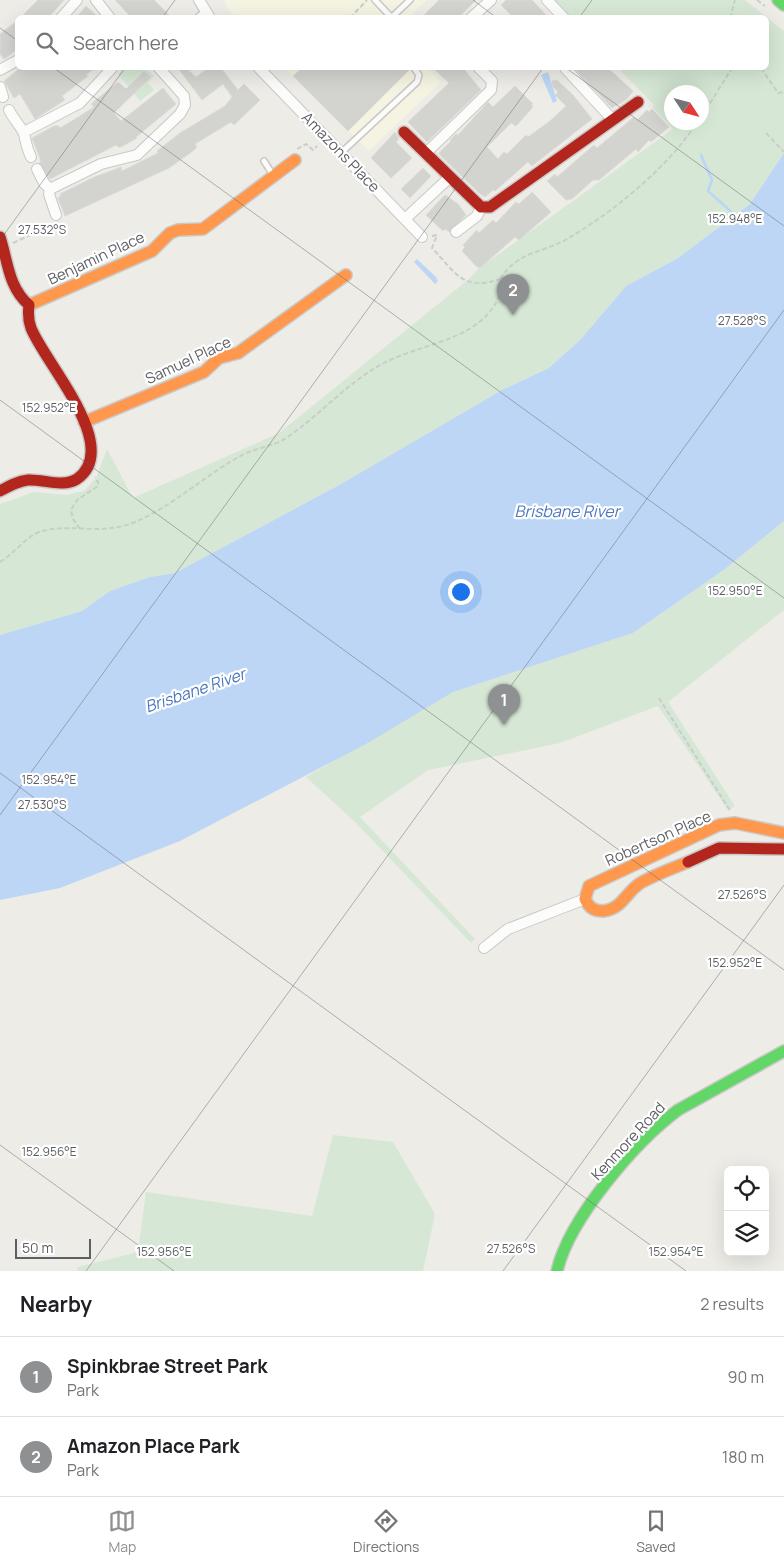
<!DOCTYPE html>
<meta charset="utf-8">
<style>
body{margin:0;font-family:Manrope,sans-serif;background:#f6f6f6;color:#202124}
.controls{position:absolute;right:15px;bottom:15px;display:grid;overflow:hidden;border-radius:8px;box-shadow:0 5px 20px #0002}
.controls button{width:45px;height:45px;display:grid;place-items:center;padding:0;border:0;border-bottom:1px solid #e0e0e0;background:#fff;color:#202124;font:25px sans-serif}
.compass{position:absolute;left:664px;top:85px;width:45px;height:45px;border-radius:50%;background:#fff;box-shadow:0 5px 20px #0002;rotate:126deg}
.scale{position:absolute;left:15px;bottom:12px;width:76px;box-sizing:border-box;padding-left:5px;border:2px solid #5d5f65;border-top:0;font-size:14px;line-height:18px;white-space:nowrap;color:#5d5f65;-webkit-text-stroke:4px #fff;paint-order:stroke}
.you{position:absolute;left:460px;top:591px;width:18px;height:18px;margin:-12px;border:4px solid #fff;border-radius:50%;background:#1a73e8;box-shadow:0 0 0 8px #1a73e833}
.badge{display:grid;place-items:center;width:32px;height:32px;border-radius:50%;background:#8f9092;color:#fff;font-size:16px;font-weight:700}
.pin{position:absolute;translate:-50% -41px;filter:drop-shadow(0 1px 2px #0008)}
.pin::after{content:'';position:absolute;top:26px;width:18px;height:15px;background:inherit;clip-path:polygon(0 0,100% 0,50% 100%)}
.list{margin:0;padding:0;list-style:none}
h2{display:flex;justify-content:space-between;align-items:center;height:65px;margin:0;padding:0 20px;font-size:21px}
h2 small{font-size:16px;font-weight:400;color:#757577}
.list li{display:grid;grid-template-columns:32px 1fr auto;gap:15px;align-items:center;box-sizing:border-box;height:80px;padding:0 20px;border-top:1px solid #e0e0e0}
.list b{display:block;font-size:19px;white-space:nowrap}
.list p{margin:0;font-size:16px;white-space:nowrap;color:#757577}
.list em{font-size:16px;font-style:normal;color:#757577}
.icon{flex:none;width:28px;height:28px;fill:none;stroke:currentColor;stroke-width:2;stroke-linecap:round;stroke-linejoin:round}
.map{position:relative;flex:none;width:784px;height:1271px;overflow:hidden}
.search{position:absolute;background:#fff;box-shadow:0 5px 20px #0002;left:15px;right:15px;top:15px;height:55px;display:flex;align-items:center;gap:12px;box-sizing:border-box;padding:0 18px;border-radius:8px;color:#757577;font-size:19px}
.sheet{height:225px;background:#fff}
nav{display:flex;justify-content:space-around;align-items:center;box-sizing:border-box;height:70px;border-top:1px solid #e0e0e0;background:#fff;font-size:14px;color:#757577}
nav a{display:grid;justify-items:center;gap:2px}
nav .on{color:#8f9092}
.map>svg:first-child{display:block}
</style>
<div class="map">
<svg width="784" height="1271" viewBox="0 0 784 1271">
<rect width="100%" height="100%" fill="#edece7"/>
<g fill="#f5f3e1">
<polygon points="224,0 427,0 408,18 236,17 227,8"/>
<polygon points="285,68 427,68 441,82 369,151"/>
</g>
<g fill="#d6e8d5" fill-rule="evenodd">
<path d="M552,0H745L784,31V153L750,204L678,258L626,286L581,339L549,368L502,390L341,484L175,573L150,577L110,591L82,611L0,635V504L34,492L66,495L84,491L96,478L107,449L133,498L279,433L469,279L478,269L673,129L652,107L654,105L618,68H766V18L569,17ZM672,92H702V122H672Z"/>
<path d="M124,68C137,68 145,66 154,76L148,83L154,90L140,101L118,74Z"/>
<polygon points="784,521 784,610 668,702 735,806 728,810 658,706 560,743 428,770 360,817 475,939 471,943 355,822 306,777 453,692 633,633 725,569"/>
<polygon points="333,1135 393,1142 435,1214 423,1271 77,1271 78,1267 138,1252 146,1192 312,1216"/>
</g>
<g fill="#bdd6f5">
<polygon points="548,72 557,101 553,103 541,75"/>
<polygon points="784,153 784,521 725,569 633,633 453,692 366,744 180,841 60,888 0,900 0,635 82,611 110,591 150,577 175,573 341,484 502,390 549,368 581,339 626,286 678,258 750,204"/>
<polygon points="417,259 436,277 438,281 435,284 414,262"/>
</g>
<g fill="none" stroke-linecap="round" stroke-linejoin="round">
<polyline stroke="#bdd6f5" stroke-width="3" points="701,155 712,180 708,191 735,215"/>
</g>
<g fill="#d3d3d0" stroke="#dcdbd6">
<polygon points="38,0 64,0 48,18 20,18"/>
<polygon points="115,0 154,0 172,18 132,18"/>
<polygon points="439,0 476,0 458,18 421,18"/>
<polygon points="506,0 532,0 549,18 514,18 501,5"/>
<polygon points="86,6 99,18 76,18"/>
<polygon points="18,20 18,49 4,59 0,54 0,34"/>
<polygon points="20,68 95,68 86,75 88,76 62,96 65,100 35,119 20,94 14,98 4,81"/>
<polygon points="178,68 186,68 196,77 208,68 221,68 238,90 244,84 260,100 234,125 231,122 195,144 197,147 193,151 169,168 65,216 58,198 61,196 60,194 92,178 121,167 122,171 158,153 157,151 180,133 225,106 232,97 223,84 202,100"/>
<polygon points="302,68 410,68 410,69 348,131 293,76"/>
<polygon points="433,68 463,68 481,90 427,142 408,122 449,83"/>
<polygon points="574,68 608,68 633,91 627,99 612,108"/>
<polygon points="144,71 151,77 114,113 121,121 163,88 176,104 136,137 137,138 121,147 118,147 116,145 50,179 39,163 41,161 32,138 54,126 59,126 60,128 80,116 94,107 91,104 118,82 126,89"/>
<polygon points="557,80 573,95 592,119 532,166 528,162 495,191 493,190 485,197 479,193 440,155 439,153 451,141 450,140 456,134 458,135 488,102 493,107 515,86 533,104 531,105 533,107 516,126 511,123 487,147 498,159 504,152 507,154 526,135 528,137 550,121 566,106 555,95 558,92 552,86 552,81"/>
<polygon points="652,109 669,127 651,142 649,140 638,152 636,149 599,180 593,180 572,199 566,200 547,181 555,174 557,177 594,145 597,148 634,117 637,120 647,110 649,112"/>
<polygon points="395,132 399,139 396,142 412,158 391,178 371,158"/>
<polygon points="423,168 431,176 410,198 401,189"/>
<polygon points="532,192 551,212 519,240 515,237 480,268 476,266 462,251 465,247 463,245 477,230 479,233 493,220 496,223 516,202 519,204"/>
<polygon points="445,195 458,204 466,215 449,232 445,229 443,231 426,215"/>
</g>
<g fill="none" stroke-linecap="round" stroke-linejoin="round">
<defs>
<g id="lane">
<polyline points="375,0 391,17"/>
<polyline points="197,18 205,11"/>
<polyline points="391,18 410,0"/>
<polyline points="341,153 417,82 419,75 414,68"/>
<polyline points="264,161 273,175"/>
</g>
<g id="street">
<polyline points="96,0 110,18"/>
<polyline points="199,0 210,18"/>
<polyline points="547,0 564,18"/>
<polyline points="61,18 77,0"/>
<polyline points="471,18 491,0"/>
<polyline points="259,68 422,237"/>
<polyline points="565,68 613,120"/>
<polyline points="0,70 18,60"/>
<polyline points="0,87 3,97"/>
<path d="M9,110C12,117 22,128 24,134C26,142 27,149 31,157"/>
<polyline points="24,132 80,103 112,68"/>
<polyline points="426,153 491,90 492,81 479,68"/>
<polyline points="37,169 44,183 50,189 49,194 56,215"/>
<polyline points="50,189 101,164 137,155 180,114 185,105 184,96 159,68"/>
<polyline points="405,219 449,178"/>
<polyline points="456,232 477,216 481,207"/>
<polyline points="484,948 508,929 585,899"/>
</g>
<g id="fast">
<polyline points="778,0 784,5"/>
<path d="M557,1271C569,1219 635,1142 678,1110L784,1051"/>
</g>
<g id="slow">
<polyline points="29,305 152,251 170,233 178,230 203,229 295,160"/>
<polyline points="84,422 204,372 219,358 238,353 346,275"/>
<path d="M688,862C673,868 657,874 642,882C626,891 623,909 603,911C593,911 589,907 585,899L589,886L719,825L735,823L784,833"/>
</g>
<g id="jam">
<polyline points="404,132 481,207 490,207 638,102"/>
<path d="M0,237C8,261 8,287 29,305C28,313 28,320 31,328C44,362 123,447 77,479C63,488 43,479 28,480C18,481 9,486 0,491"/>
<polyline points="688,862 719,848 784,849"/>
</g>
</defs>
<use href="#lane" stroke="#c9c9c9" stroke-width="8"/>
<use href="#street" stroke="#c9c9c9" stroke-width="12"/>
<use href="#fast" stroke="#cac9c8" stroke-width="14"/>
<use href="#slow" stroke="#cac9c8" stroke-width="14"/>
<use href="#jam" stroke="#cac9c8" stroke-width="14"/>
<g stroke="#c9cdcb" stroke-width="2" stroke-dasharray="5 2.5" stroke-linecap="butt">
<polyline points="757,0 765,6"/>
<polyline points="350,18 367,0"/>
<polyline points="730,18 735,0"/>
<polyline points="761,68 778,93 784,92"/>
<polyline points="702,116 732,68"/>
<polyline points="766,133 784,152"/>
<polyline points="297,149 306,144 313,150 317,146"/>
<path d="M432,236L437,235L432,248C456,273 463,292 500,279"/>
<polyline points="13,243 54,224"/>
<path d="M500,279C519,250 541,254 567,239C612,213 670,166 697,122"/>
<polyline points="80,529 73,519 71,510 77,500 98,486 98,482 95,477"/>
<path d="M0,562C14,554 27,535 42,531C74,523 102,536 135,522C175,505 206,474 244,454C259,447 276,446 289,436C321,414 347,383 382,364C424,341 487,342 503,286L500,279"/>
<polyline points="659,698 731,812"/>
</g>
<use href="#lane" stroke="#fcfcfb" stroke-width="5"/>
<use href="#street" stroke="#fcfcfb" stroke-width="10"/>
<use href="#fast" stroke="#63d668" stroke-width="11"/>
<use href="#slow" stroke="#ff974d" stroke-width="11"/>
<use href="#jam" stroke="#b3261e" stroke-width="11"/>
</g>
<path fill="none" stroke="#5d5f65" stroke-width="1" stroke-opacity="0.45" d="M473,0L497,18M162,18L175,0M579,18L592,0M0,28L18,41M54,68L784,598M566,68L784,226M0,240L125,68M0,400L784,970M0,773L686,1271M0,815L543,68M0,1145L174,1271M86,1271L784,310M503,1271L784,885"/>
<g text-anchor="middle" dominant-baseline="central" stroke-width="4.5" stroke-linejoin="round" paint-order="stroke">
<g font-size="15" fill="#5d5f65" stroke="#fff">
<text transform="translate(341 152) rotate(46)">Amazons Place</text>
<text transform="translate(96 258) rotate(-25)">Benjamin Place</text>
<text transform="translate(188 360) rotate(-25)">Samuel Place</text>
<text transform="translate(658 838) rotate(-24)">Robertson Place</text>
<text transform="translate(628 1141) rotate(-47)">Kenmore Road</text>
</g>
<g font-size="16" font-style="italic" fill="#4b76be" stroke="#fff">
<text x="567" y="511">Brisbane River</text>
<text transform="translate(195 690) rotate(-19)">Brisbane River</text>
</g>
</g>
<g font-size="12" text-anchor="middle" fill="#5d5f65" stroke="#fff" stroke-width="4.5" stroke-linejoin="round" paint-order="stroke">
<text x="735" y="223">152.948°E</text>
<text x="42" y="234">27.532°S</text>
<text x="742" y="325">27.528°S</text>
<text x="49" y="412">152.952°E</text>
<text x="735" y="595">152.950°E</text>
<text x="49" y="784">152.954°E</text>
<text x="42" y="809">27.530°S</text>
<text x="742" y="899">27.526°S</text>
<text x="735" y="967">152.952°E</text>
<text x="49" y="1156">152.956°E</text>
<text x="511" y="1253">27.526°S</text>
<text x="164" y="1256">152.956°E</text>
<text x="676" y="1256">152.954°E</text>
</g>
</svg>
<div class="controls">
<button><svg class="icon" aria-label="locate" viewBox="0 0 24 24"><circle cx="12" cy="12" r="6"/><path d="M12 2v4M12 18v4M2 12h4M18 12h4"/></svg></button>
<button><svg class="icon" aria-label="layers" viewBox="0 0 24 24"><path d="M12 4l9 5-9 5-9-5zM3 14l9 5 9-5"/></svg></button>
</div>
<svg class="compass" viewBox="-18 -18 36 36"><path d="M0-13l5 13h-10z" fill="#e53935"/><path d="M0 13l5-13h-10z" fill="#757577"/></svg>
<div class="scale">50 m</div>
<div class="you"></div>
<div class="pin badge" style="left:504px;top:725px">1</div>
<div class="pin badge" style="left:513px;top:315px">2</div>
<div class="search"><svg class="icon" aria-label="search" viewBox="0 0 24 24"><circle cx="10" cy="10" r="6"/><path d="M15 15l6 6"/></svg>Search here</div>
</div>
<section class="sheet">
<h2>Nearby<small>2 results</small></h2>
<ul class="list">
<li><span class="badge">1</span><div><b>Spinkbrae Street Park</b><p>Park</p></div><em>90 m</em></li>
<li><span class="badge">2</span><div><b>Amazon Place Park</b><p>Park</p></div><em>180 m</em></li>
</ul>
</section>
<nav>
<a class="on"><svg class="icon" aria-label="map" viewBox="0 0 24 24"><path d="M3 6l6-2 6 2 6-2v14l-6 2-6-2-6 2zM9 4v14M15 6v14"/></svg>Map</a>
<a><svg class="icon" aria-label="directions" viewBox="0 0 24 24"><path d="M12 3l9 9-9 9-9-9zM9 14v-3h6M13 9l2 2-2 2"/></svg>Directions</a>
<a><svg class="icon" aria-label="saved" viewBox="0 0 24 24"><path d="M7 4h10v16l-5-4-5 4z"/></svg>Saved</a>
</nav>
